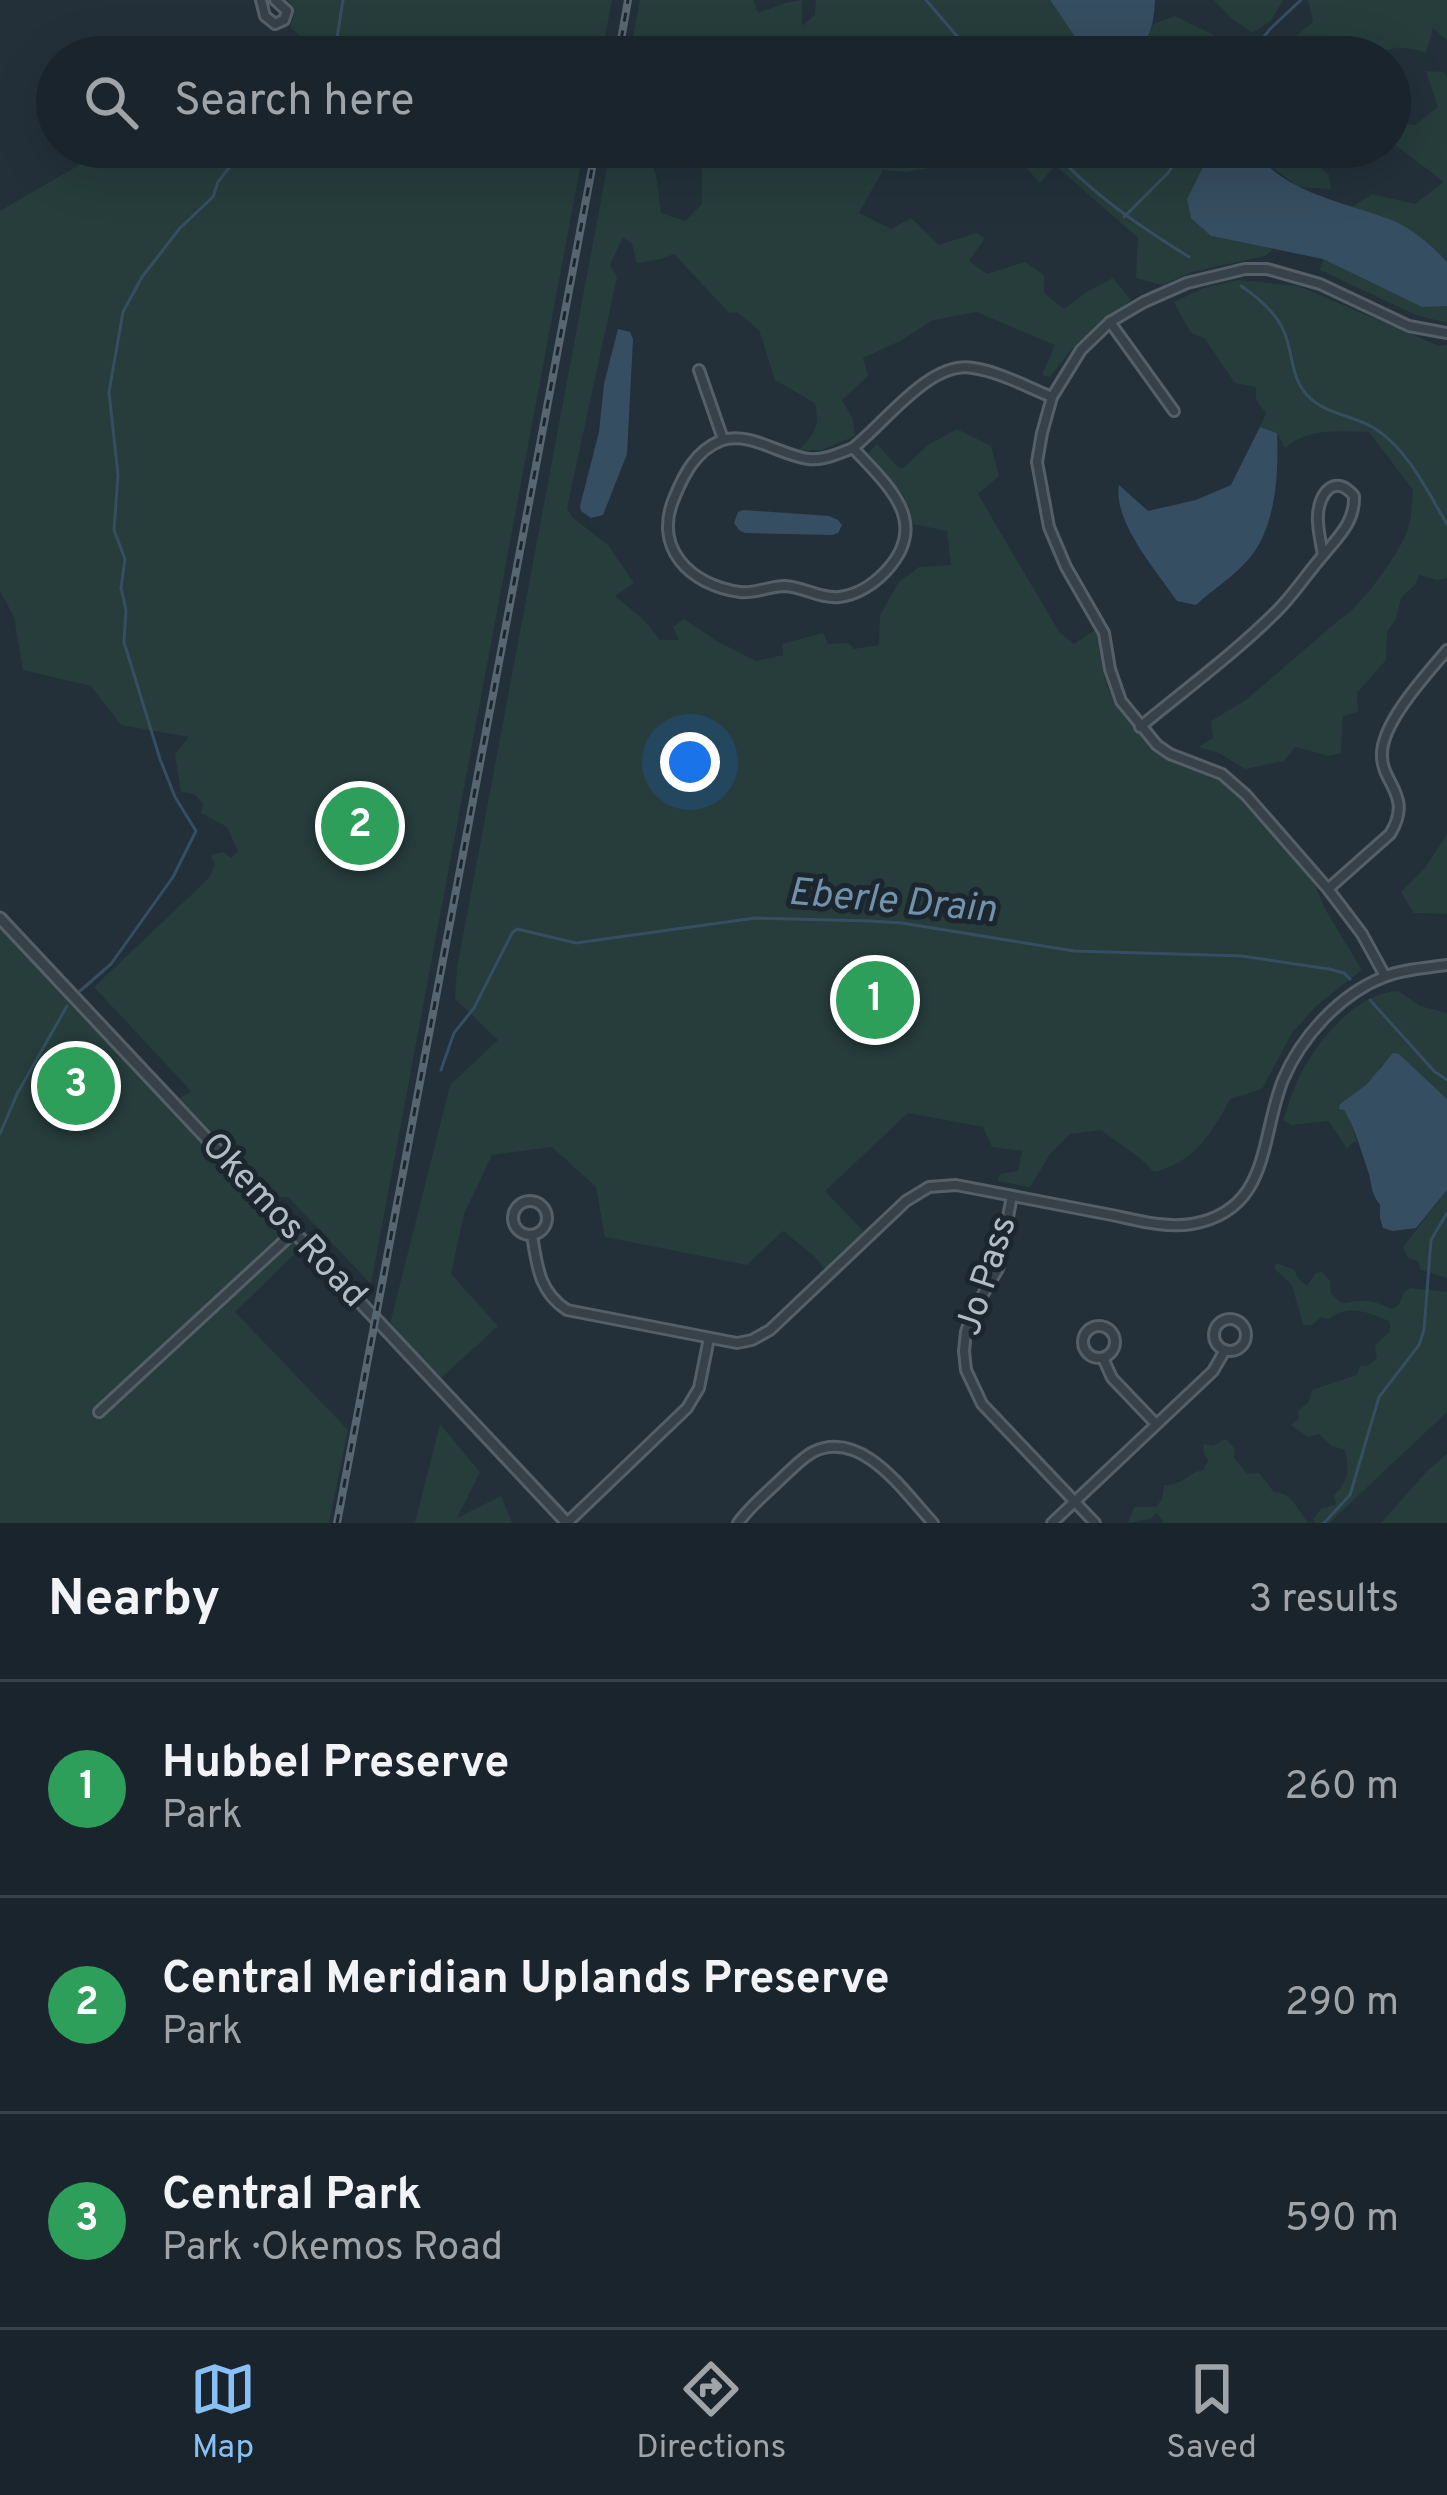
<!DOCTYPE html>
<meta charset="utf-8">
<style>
body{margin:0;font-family:Overpass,sans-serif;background:#232c34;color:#f1f3f6}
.you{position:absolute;left:690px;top:762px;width:42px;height:42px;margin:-30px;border:9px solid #fff;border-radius:50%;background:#1a73e8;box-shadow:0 0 0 18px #1a73e833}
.badge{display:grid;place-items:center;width:78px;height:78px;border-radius:50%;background:#88c0f5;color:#fff;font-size:39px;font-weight:700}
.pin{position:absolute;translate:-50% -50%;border:6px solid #fff;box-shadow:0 3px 12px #0006}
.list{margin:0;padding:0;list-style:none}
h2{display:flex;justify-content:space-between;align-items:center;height:156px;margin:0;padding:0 48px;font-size:51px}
h2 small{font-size:39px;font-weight:400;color:#9fa4a9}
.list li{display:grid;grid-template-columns:78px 1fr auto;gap:36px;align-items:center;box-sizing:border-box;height:216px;padding:0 48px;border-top:3px solid #384148}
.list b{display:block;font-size:45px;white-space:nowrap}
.list p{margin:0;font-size:39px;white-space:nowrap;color:#9fa4a9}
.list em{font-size:39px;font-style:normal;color:#9fa4a9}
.icon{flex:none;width:66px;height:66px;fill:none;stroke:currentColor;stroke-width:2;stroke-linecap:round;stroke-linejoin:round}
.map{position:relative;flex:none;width:1447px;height:1523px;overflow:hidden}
.search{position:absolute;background:#1a242c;box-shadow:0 12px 48px #0002;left:36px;right:36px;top:36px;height:132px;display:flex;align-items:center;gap:30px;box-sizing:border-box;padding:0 42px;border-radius:66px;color:#9fa4a9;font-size:45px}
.sheet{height:804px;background:#1a242c}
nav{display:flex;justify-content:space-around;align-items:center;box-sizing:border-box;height:168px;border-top:3px solid #384148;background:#1a242c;font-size:33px;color:#9fa4a9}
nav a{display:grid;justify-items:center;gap:6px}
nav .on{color:#88c0f5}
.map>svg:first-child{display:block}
</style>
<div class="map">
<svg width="1447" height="1523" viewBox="0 0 1447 1523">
<rect width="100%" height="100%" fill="#23303a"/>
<g fill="#263d3c">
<path d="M288,0H612L601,57H307L308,44L290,26C295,16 296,9 288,0Z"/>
<polygon points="640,0 753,0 758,13 785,3 802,0 802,26 815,15 816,0 1050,0 1082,47 1093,57 629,57"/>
<polygon points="1214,0 1283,0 1271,21 1252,33 1230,17"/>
<path d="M1308,0H1447V40L1433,28L1426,53C1407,47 1391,44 1374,57H1257L1258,50H1278L1313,22Z"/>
<polygon points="1175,16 1216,36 1228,57 1131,57 1146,44 1153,24"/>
<polygon points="1426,71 1443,72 1447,77 1447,262 1442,256 1350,208 1372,194 1415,204 1444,182 1390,141 1390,120 1415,125 1438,107"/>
<polygon points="88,147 584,147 371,1284 288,1197 276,1197 226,1150 179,1099 191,1091 94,987 208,879 215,866 211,855 223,852 231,858 238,851 227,827 201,813 203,803 194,794 181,792 175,754 189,737 121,725 91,686 23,670 14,617 0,591 0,211 79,165"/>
<path d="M611,147H646L656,175L661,213L685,221L702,204V163L726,147L755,151L759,147H810L815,152L818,147H943L942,166L906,172L883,170L859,213L891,229L911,218L939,245L976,233L985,238L969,261L987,274L1025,262L1044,275V293L1064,309L1088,291L1113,278L1131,300L1076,344L1050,377L1042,375L1055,345L976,312L933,320L900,341L863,358L868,376L842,400L853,419L855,436L822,450H799C815,433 820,427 815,403L775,380L759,330L737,312L729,313L674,254L661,259L637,263L632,244L623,237L610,265L617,277L567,508L572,517L608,545L634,583L615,596L644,620L660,640H679L673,627L684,619L715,640L756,661L783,655L782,644L823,633L828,644L848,643L854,649L879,645L880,615L899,582L919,567L951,565L947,531L912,524L904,496L868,453L877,444L898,467L903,468L928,445L957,429L991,446L999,476L978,494L1059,632L1074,644L1095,630L1102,647L1106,684L1116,706L1156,749L1174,761L1220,779L1246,801L1312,878L1325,909L1362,970L1317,1005L1292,1033L1262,1089L1230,1099C1211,1135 1194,1162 1154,1172L1140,1158L1101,1130L1070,1134L1050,1154L1030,1187L998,1181L1000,1174L1018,1171L1022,1151L992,1147L983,1127L908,1113L825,1191L864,1232L825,1269L814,1256L783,1231L747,1265L605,1237L596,1187L552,1147L492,1155L464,1214L451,1274L498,1326L440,1379L390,1324L450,1085L498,1040L455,999L457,968Z"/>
<polygon points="1003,147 1213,147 1187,199 1211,236 1273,249 1265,256 1192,272 1162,285 1136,278 1138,238 1055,165 1040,184 1011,149"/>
<polygon points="1253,147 1294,147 1329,175 1331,189 1298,187 1258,156"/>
<polygon points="1323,259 1422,306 1447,306 1447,323 1416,315 1320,270"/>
<path d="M1238,280L1299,286L1439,346L1447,345V578L1437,580L1419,575L1416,584L1401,598L1396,619L1387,632L1386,660L1357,693L1358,712L1343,716L1341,753L1329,756L1295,747L1284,761L1245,769L1219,753L1198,747L1213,738L1211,721L1246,700L1340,619C1358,611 1403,549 1408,528C1412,516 1412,502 1413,490L1369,432C1340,431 1307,428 1285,448L1277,433L1260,427L1266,413L1256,400V387L1235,383L1205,339L1190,332L1174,302L1206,287Z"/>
<polygon points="1447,834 1447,914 1414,913 1401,892 1425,868"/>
<polygon points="0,926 302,1247 235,1312 348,1430 329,1523 0,1523"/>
<path d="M1398,991L1420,1006L1447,1013V1099L1399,1054L1380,1066L1377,1075L1367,1084L1340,1104L1349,1117L1357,1142H1353L1347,1149L1329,1121L1291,1125L1283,1120C1288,1106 1293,1089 1300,1075C1318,1040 1356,993 1398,991Z"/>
<polygon points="1447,1190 1447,1278 1421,1270 1418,1261 1408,1258 1403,1247"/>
<path d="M1277,1263L1295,1270L1297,1277L1307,1286L1316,1273L1322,1272L1330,1281L1331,1294L1342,1303C1370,1300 1366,1298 1392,1309L1398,1306L1405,1291L1411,1288L1447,1292V1412L1329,1523H1314L1313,1519L1322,1508L1336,1505L1334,1495C1350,1479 1349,1471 1345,1450L1332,1446L1319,1434L1308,1437L1291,1425L1299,1419L1298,1410L1308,1403L1312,1390L1357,1375L1360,1366L1369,1365L1377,1358L1375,1346C1382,1335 1394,1336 1389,1321C1369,1312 1347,1304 1329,1319L1321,1317L1312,1325H1303L1292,1285L1274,1268Z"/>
<polygon points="440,1424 480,1472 457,1518 501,1496 512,1523 415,1523"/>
<path d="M1223,1440H1227L1235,1449L1234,1458L1247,1474L1259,1473L1274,1492C1294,1492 1297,1512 1309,1523H1164L1157,1513L1150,1519L1128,1523L1134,1507H1155L1162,1500L1164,1485C1185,1485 1185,1474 1203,1470L1208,1461L1203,1450L1204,1444L1213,1446Z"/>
<polygon points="1447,1454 1447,1523 1381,1523 1428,1470"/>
</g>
<g fill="#364e61">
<path d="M1050,0H1155C1153,27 1151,39 1131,57H1093L1082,47Z"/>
<path d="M1213,147H1253C1279,193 1350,203 1394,221C1412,229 1434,247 1447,262V306L1422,307L1323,259L1211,236L1191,218L1187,199Z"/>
<polygon points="618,329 630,332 633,339 627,454 603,515 591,518 581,511 580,506 599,432 604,384"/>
<path d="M1260,427L1277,433C1279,473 1276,530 1247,561C1233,577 1212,590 1196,605L1177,601C1156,570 1113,522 1119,485L1148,511L1196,500L1231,485Z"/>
<polygon points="743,510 829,516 838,520 842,525 838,533 832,535 745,533 739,530 734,523 738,512"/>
<path d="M1393,1053L1399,1054L1447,1099V1190L1416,1228L1393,1231L1383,1228L1380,1218V1205C1369,1190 1373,1184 1367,1168C1360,1148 1355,1128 1344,1110L1339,1109L1340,1104L1367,1084Z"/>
</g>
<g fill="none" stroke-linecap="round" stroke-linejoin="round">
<g stroke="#364e61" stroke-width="3">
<polyline points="926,0 975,57"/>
<polyline points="334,57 343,0"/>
<polyline points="1248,57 1270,29 1301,0"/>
<path d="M1050,147C1090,193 1138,225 1189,257"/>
<polyline points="1124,217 1168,173 1185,147"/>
<path d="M1241,286C1259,298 1277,313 1285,334C1293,355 1291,377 1307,395C1324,414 1353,415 1374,428C1408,449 1427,491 1447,524"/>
<polyline points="80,991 111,964 173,877 196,831 175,797 160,759 124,642 126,610 121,588 125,559 114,530 118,475 109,392 123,312 142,277 180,228 213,197 218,182 245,147"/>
<polyline points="1370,1000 1434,1071 1447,1080"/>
<polyline points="441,1070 454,1033 474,1008 512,933 517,929 576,943 755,918 871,921 902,923 1074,951 1242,956 1329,969 1344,973 1350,979"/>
<polyline points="0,1134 17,1094 67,1006"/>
<polyline points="1324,1523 1350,1495 1379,1397 1419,1345 1424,1330 1431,1240 1447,1213"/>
</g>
<defs>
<g id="minor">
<polyline points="261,0 265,16 275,24 284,20 287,11 275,0"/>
<polyline points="1110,322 1174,411"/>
<polyline points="699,370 723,439"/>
<path d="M853,448C840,453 823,461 809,459C781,456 749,430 720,441C696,451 684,474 675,496C652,547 689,585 740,592C754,594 770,586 785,586C804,587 820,599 839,597C857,595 874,584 886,571C932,522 887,485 853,448C885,423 930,360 973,368C1000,372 1027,387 1052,397"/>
<path d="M1140,727C1186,689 1235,653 1277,611C1295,593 1308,572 1325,553C1340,535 1355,521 1354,496C1335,473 1319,493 1318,515C1317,528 1321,542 1323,555"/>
<path d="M1328,889L1390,834C1414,795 1381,784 1382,754C1382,722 1427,674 1447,650"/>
<polyline points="1385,976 1362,934 1328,889 1246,795 1222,774 1170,754 1157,745 1121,701 1110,669 1104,633 1066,567 1049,527 1037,462 1042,433 1052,397 1081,350 1110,322 1144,302 1187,283 1245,269 1267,269 1320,284 1409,326 1447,333"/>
<polyline points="1012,1196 998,1269 972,1313 966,1332 964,1351 966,1370 982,1404 1095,1523"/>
<circle cx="530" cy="1218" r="17"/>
<path d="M532,1235C537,1266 539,1292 567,1310L737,1343L752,1340L770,1330L906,1201L929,1187L956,1185C1004,1194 1053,1204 1101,1213C1130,1218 1162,1229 1192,1224C1271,1210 1260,1137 1283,1080C1301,1037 1340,994 1384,977C1403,969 1427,968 1447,965"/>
<circle cx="1230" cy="1335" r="16"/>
<circle cx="1099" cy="1342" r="16"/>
<polyline points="1103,1358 1112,1378 1156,1424"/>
<polyline points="99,1412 294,1232"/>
<polyline points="567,1523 687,1408 699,1388 709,1338"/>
<path d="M738,1523C751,1505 769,1491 784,1476C793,1468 802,1458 813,1452C862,1428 904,1492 933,1523"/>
<polyline points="1052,1523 1213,1371 1225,1350"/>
</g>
<polyline id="tertiary" points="0,918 567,1523"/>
</defs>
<use href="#minor" stroke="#555f68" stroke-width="14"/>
<use href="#tertiary" stroke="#555f68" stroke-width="15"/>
<use href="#minor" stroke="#36414a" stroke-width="8"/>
<use href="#tertiary" stroke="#36414a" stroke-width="9"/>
<defs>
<g id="rail">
<polyline points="618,57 628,0"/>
<polyline points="337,1523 596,147"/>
</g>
</defs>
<use href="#rail" stroke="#586671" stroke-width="8"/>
<use href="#rail" stroke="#1c262f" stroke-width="3" stroke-dasharray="9" stroke-linecap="butt"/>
</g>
<g text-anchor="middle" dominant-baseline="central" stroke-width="10" stroke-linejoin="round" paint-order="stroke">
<g font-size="36" fill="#b2bcc6" stroke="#1c262f">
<text transform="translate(283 1221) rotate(47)">Okemos Road</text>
<text transform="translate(988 1276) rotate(-72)">Jo Pass</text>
</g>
<g font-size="39" font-style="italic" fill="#7291aa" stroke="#1c262f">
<text transform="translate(892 903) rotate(5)">Eberle Drain</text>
</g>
</g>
</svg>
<div class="you"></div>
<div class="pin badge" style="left:875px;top:1000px;background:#2e9e5b">1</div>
<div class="pin badge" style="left:360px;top:826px;background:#2e9e5b">2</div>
<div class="pin badge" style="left:76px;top:1086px;background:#2e9e5b">3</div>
<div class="search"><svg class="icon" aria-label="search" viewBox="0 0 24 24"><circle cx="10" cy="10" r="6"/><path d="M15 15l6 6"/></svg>Search here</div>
</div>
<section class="sheet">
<h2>Nearby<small>3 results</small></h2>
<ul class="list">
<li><span class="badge" style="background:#2e9e5b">1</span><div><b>Hubbel Preserve</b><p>Park</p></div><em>260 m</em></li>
<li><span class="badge" style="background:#2e9e5b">2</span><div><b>Central Meridian Uplands Preserve</b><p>Park</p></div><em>290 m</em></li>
<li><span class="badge" style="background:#2e9e5b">3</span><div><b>Central Park</b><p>Park · Okemos Road</p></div><em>590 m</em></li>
</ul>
</section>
<nav>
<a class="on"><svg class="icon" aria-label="map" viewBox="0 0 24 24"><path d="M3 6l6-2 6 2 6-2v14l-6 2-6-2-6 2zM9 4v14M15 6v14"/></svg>Map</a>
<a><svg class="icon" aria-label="directions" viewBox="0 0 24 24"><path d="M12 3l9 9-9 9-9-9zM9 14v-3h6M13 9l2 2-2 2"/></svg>Directions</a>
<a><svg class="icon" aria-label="saved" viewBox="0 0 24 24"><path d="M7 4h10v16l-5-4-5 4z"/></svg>Saved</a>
</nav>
